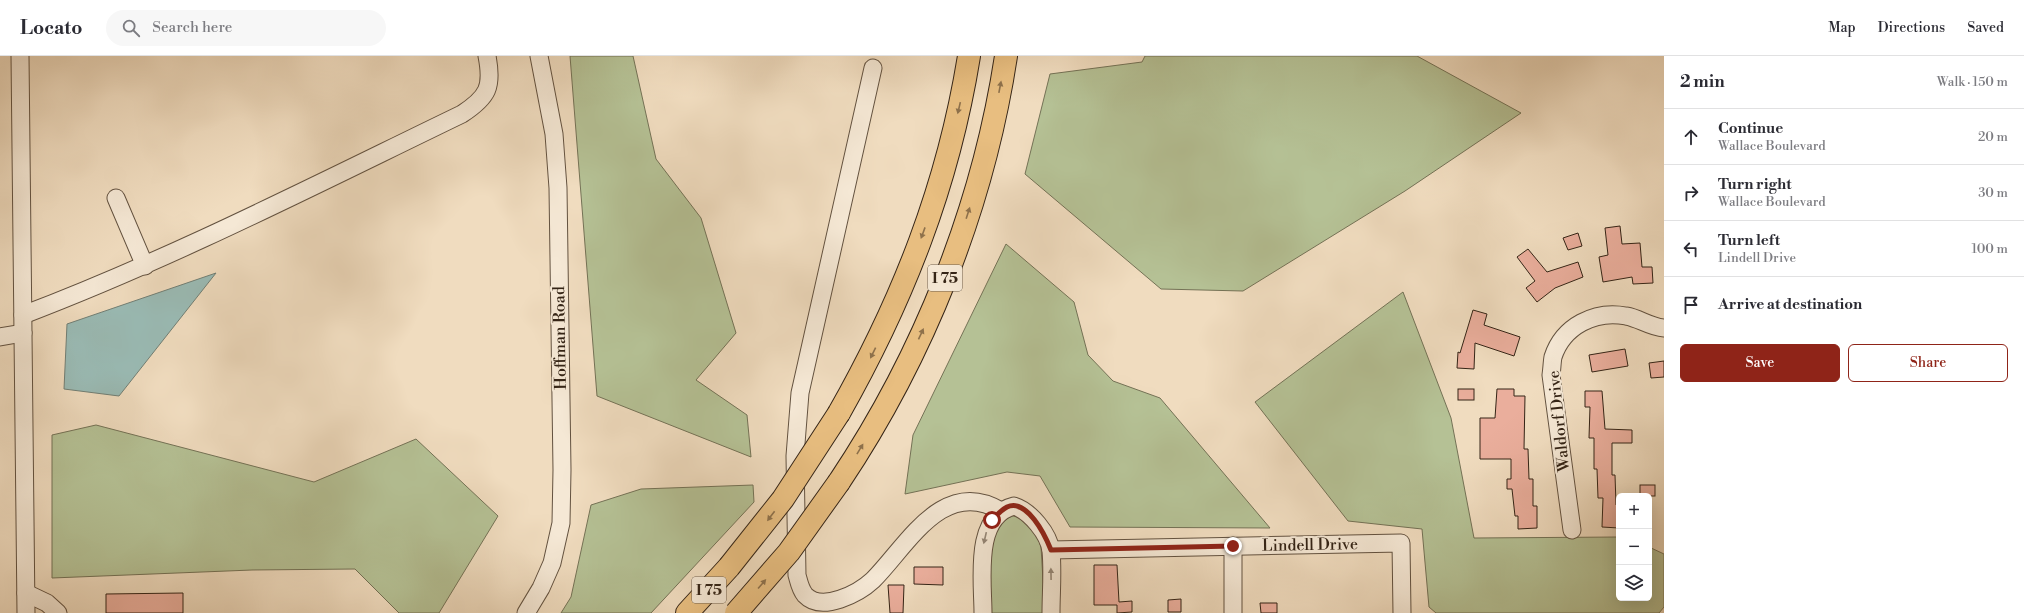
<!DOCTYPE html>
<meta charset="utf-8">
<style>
body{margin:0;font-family:"Libre Bodoni",serif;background:#f7f7f7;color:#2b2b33}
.controls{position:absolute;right:12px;bottom:12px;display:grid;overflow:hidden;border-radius:6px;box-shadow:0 4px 16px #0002}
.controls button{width:36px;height:36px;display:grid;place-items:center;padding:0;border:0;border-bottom:1px solid #e1e1e2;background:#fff;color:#2b2b33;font:20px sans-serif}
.stop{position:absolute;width:12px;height:12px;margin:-9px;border:3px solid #8f2418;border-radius:50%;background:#fff}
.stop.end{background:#8f2418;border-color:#fff;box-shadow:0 1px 4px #0008}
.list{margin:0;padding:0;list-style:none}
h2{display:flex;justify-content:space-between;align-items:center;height:52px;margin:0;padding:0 16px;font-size:17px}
h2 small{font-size:13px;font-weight:400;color:#7c7c81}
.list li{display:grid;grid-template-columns:26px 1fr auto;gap:12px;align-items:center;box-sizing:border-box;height:56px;padding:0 16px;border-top:1px solid #e1e1e2}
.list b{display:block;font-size:15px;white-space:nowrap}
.list p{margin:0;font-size:13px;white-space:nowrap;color:#7c7c81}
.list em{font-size:13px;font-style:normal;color:#7c7c81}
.actions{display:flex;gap:8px;padding:12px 16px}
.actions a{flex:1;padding:9px 0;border:1px solid #8f2418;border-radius:6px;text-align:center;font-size:14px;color:#8f2418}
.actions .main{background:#8f2418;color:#fff}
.icon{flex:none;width:22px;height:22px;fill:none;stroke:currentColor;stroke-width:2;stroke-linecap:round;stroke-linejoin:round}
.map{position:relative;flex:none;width:1664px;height:557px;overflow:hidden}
header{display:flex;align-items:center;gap:24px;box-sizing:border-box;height:56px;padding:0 20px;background:#fff;border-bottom:1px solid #e1e1e2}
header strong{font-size:19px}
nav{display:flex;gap:22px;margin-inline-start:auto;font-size:14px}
.search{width:280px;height:36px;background:#f7f7f7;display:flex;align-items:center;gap:10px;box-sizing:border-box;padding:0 14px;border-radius:22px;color:#7c7c81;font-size:15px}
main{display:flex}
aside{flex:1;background:#fff}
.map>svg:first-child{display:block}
</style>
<header>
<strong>Locato</strong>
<div class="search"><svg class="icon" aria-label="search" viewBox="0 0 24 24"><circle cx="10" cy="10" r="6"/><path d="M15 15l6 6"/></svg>Search here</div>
<nav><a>Map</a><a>Directions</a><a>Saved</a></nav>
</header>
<main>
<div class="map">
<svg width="1664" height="557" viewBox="0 0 1664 557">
<rect width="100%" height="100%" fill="#f0dcbf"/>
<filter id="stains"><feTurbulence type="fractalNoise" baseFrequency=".005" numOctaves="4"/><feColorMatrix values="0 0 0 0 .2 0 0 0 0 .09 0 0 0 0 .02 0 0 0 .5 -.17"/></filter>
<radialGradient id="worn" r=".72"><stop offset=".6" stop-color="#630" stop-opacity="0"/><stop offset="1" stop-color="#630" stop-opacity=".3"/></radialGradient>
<g fill="#b5c195" stroke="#747256">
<polygon points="570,0 633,0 656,103 701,162 736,277 696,324 747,359 751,401 597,340"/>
<polygon points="1145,0 1417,0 1521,57 1405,135 1243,235 1161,233 1025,118 1050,18 1142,6"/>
<polygon points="1006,188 1074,246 1088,299 1113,325 1160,342 1270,472 1070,471 1040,420 1007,416 905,438 913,379"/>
<polygon points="1403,236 1451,362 1474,482 1619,481 1619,542 1649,542 1649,491 1664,498 1664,551 1659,557 1436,557 1429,551 1422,473 1348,465 1255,346"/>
<polygon points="96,369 314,426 416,383 498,460 439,557 399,557 355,513 252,514 52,522 52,379"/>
<polygon points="753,429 754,446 651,557 561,557 571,541 591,449 641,433"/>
<path d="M1013,460L1025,463L1038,482L1041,491L1045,557H991C991,533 983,468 1013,460Z"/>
</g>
<polygon fill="#9abbb5" stroke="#717f75" points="216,217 119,340 64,333 67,268"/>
<g fill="#eaae9c" stroke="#342416">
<polygon points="1620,170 1622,188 1640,187 1642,211 1652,211 1653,227 1633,228 1632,221 1603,226 1599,201 1608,199 1605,172"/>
<polygon points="1578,177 1582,190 1568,194 1563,182"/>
<polygon points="1528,193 1547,216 1578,206 1583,221 1555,232 1537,246 1526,232 1535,225 1517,201"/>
<polygon points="1473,254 1487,258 1484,269 1520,281 1514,300 1475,287 1474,313 1457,312 1458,296 1460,297"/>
<polygon points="1625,293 1628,310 1592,316 1589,299"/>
<polygon points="1664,305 1664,321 1651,322 1649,307"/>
<rect x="1458" y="333" width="16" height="11"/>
<polygon points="1497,333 1514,333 1514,340 1525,340 1524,393 1528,393 1529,423 1533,423 1533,450 1537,450 1537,472 1518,473 1518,460 1515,460 1512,433 1507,433 1507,423 1511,423 1511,403 1480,403 1480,362 1495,362"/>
<polygon points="1585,335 1602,335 1605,373 1632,374 1632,387 1612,387 1612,419 1615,419 1616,449 1619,449 1619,472 1602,471 1603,442 1598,442 1597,413 1594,413 1594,382 1589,382 1590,351 1585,351"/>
<rect x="1640" y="429" width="15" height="11"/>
<polygon points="1094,509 1117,509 1119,546 1132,545 1132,556 1117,557 1117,549 1094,549"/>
<polygon points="914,511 943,511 943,529 914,528"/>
<polygon points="888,529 904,529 903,557 890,557"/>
<polygon points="183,537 183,557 106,557 106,538"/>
<polygon points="1181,543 1181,556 1168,556 1168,544"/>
<polygon points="1260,547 1277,547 1277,557 1261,557"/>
</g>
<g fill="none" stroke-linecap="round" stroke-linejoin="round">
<defs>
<g id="minor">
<polyline points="20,0 26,557"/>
<path d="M873,12L800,337L795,400L797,519C799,526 800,533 805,539C822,557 859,537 873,524C907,490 943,420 1001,455"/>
<polyline points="116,142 145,210"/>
<path d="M23,259C173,202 317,128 462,58C488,41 493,31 487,0"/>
<polyline points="0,281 23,277"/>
<path d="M1572,474L1551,319C1552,313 1552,306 1553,301C1563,270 1595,254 1626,260C1639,262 1650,271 1664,272"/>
<polyline points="1233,490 1233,557"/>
<polyline points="1051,494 1401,487 1402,557"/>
<polyline points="26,537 47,547 58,557"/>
<polyline points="526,557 541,532 552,507 561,467 562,414 558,132 554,78 539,0"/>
<path d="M983,557C983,525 973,460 1014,450C1030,455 1049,478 1051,495C1053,516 1051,537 1051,557"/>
</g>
<g id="highway">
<path d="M839,357C903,244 948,130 969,0"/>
<path d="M839,426C924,299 983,151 1006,0"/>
<polyline points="687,557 729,511"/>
</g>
</defs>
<use href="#minor" stroke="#635240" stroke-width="19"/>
<use href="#highway" stroke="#342416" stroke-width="24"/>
<use href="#minor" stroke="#f5e8d5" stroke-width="17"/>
<use href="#highway" stroke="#e8be80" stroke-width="22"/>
<defs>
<g id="highway-bridge">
<polyline points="729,511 783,443 839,357"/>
<polyline points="736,557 789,496 839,426"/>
</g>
</defs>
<use href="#highway-bridge" stroke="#342416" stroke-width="24" stroke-linecap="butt"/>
<use href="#highway-bridge" stroke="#e8be80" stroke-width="22"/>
</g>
<defs><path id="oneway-solid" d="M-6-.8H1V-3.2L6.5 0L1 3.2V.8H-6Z"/></defs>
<g fill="#8e714b">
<use href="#oneway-solid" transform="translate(1000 31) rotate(-79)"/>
<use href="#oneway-solid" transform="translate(959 52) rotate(103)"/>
<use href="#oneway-solid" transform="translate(968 157) rotate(-72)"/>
<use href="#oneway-solid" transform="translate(923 177) rotate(110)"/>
<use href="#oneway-solid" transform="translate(921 278) rotate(-65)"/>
<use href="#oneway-solid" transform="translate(873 297) rotate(116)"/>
<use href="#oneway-solid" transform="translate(860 393) rotate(-59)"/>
<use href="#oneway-solid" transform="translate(771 460) rotate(127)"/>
<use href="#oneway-solid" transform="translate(762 528) rotate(-49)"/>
</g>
<g fill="#948676">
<use href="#oneway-solid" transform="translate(985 482) rotate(103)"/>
<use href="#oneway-solid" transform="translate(1051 518) rotate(-91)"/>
</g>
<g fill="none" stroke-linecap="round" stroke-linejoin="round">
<path stroke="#8f2418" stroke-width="5" d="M992,464C997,459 1001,454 1007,451C1027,442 1045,479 1051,494L1233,490"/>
</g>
<g text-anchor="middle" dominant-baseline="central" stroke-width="4" stroke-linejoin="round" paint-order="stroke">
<g fill="#f5e8d5" stroke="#6e5f4f" stroke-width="1">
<rect x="928" y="209" width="34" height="26" rx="3"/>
<rect x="692" y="521" width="34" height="26" rx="3"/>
</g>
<g font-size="15" font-weight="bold" fill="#342416">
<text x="945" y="222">I 75</text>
<text x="709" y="534">I 75</text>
</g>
<g font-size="16" fill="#342416" stroke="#f5e8d5">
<text transform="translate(560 282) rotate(-91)">Hoffman Road</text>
<text transform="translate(1559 365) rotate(-96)">Waldorf Drive</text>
<text transform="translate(1310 489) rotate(-1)">Lindell Drive</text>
</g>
</g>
<rect width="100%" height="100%" filter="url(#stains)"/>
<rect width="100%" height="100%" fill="url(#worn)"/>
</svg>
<div class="controls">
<button>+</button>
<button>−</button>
<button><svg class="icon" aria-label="layers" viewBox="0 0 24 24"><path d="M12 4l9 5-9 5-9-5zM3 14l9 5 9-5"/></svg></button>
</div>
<div class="stop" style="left:992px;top:464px"></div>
<div class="stop end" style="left:1233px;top:490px"></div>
</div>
<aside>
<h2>2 min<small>Walk · 150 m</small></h2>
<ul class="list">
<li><svg class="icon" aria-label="ahead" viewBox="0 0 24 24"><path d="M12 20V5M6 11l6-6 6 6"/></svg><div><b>Continue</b><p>Wallace Boulevard</p></div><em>20 m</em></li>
<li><svg class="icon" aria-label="right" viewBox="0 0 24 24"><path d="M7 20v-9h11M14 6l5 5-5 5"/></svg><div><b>Turn right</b><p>Wallace Boulevard</p></div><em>30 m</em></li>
<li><svg class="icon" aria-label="left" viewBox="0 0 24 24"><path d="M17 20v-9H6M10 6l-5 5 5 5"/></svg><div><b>Turn left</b><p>Lindell Drive</p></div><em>100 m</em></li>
<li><svg class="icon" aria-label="arrive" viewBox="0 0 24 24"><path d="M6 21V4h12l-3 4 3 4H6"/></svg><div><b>Arrive at destination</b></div></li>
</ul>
<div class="actions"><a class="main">Save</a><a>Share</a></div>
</aside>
</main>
